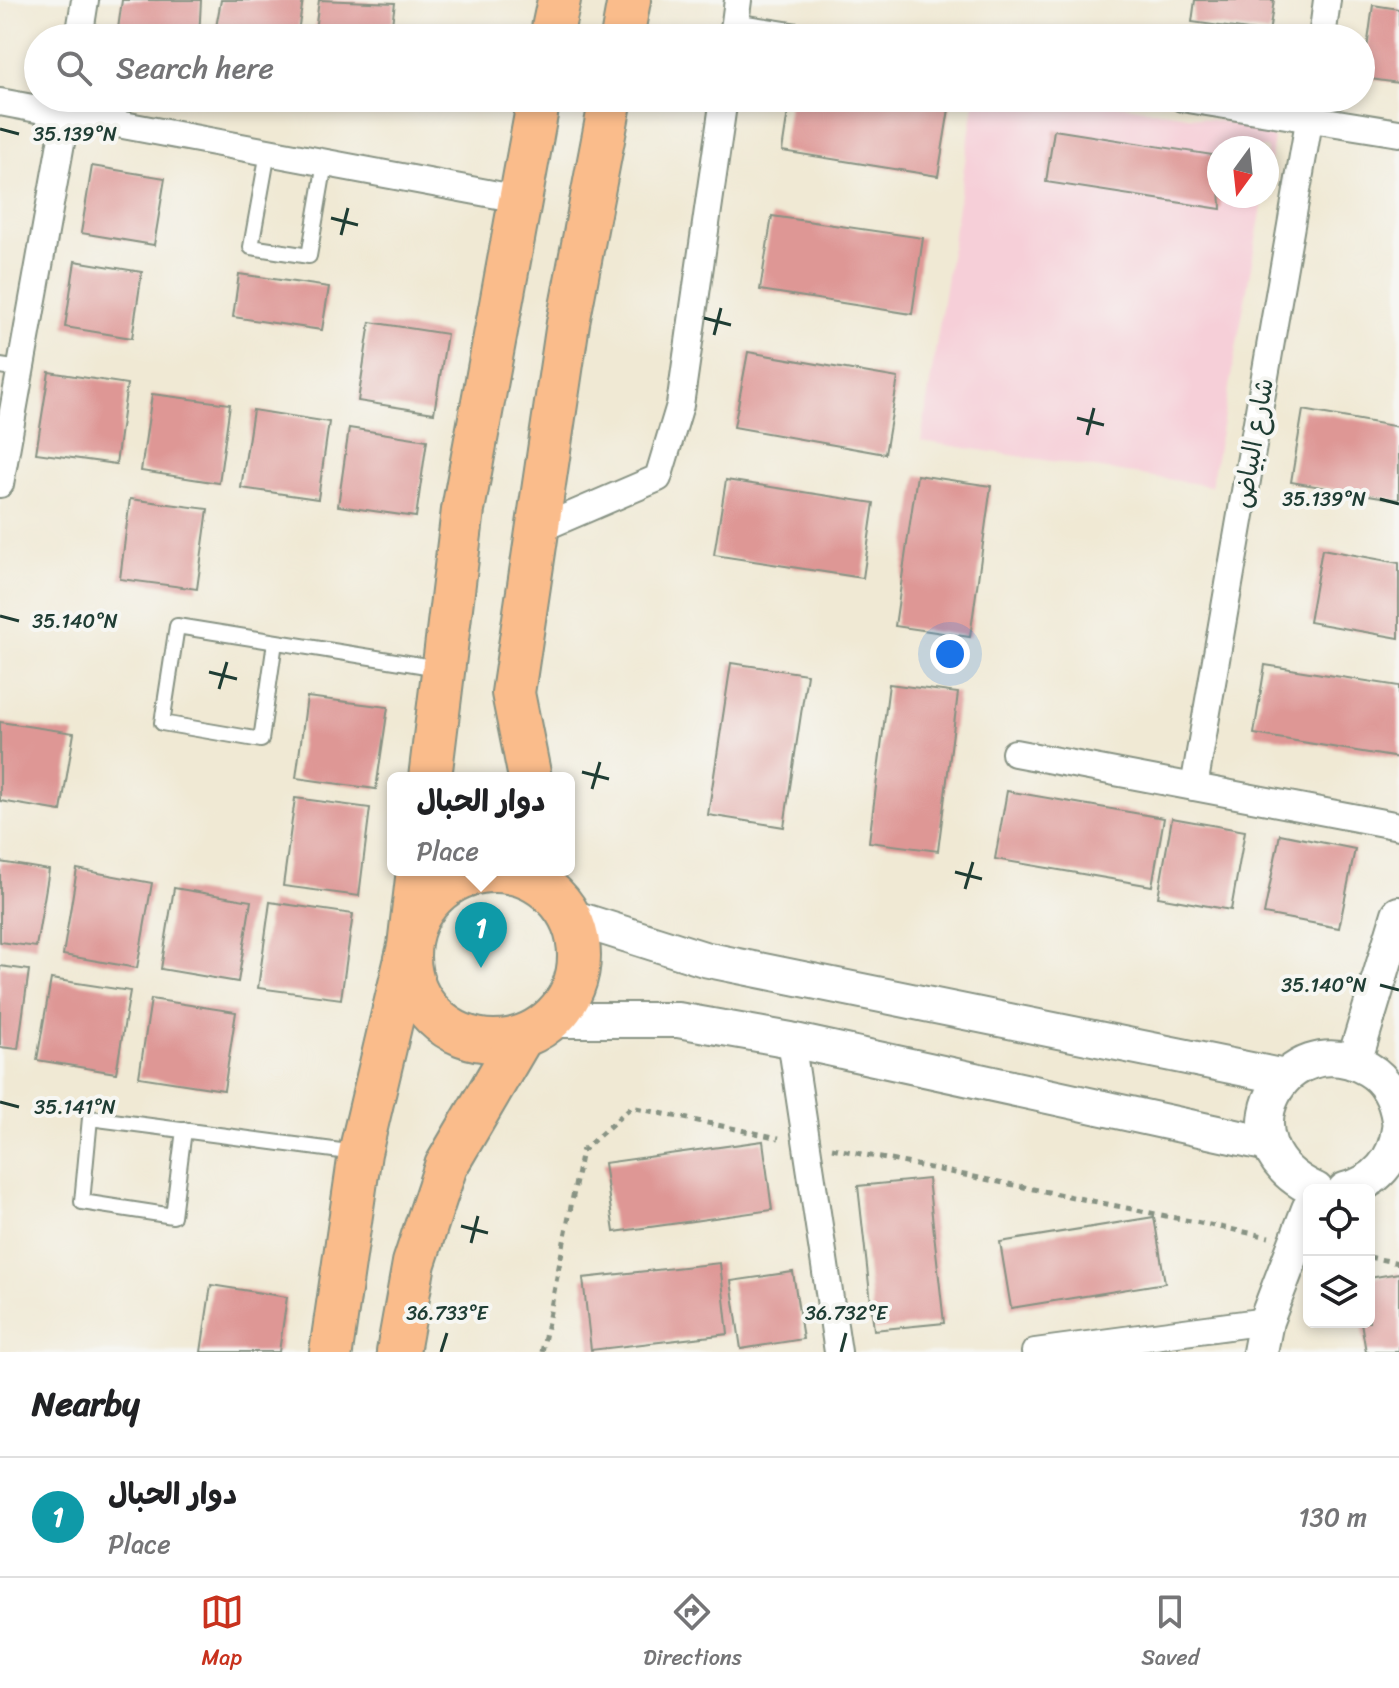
<!DOCTYPE html>
<meta charset="utf-8">
<style>
body{margin:0;font-family:Sriracha,"Playpen Sans Arabic",sans-serif;background:#f2f2f2;color:#202124}
.controls{position:absolute;right:24px;bottom:24px;display:grid;overflow:hidden;border-radius:12px;box-shadow:0 4px 12px #0003}
.controls button{width:72px;height:72px;display:grid;place-items:center;padding:0;border:0;border-bottom:2px solid #e0e0e0;background:#fff;color:#202124;font:40px sans-serif}
.compass{position:absolute;left:1207px;top:136px;width:72px;height:72px;border-radius:50%;background:#fff;box-shadow:0 4px 12px #0003;rotate:195deg}
.you{position:absolute;left:950px;top:654px;width:28px;height:28px;margin:-20px;border:6px solid #fff;border-radius:50%;background:#1a73e8;box-shadow:0 0 0 12px #1a73e833}
.badge{display:grid;place-items:center;width:52px;height:52px;border-radius:50%;background:#c8321e;color:#fff;font-size:26px;font-weight:700}
.pin{position:absolute;translate:-50% -66px;filter:drop-shadow(0 2px 4px #0008)}
.pin::after{content:'';position:absolute;top:42px;width:28px;height:24px;background:inherit;clip-path:polygon(0 0,100% 0,50% 100%)}
.popup{position:absolute;left:387px;top:772px;width:188px;height:104px;box-sizing:border-box;display:grid;place-content:center;border-radius:12px;background:#fff;filter:drop-shadow(0 2px 6px #0005);font-size:26px;white-space:nowrap;color:#757577}
.popup b{font-size:30px;color:#202124}
.popup::after{content:'';position:absolute;left:50%;top:100%;margin-left:-16px;border:16px solid transparent;border-top-color:#fff}
.list{margin:0;padding:0;list-style:none}
h2{display:flex;justify-content:space-between;align-items:center;height:104px;margin:0;padding:0 32px;font-size:34px}
h2 small{font-size:26px;font-weight:400;color:#757577}
.list li{display:grid;grid-template-columns:52px 1fr auto;gap:24px;align-items:center;box-sizing:border-box;height:120px;padding:0 32px;border-top:2px solid #e0e0e0}
.list b{display:block;font-size:30px;white-space:nowrap}
.list p{margin:0;font-size:26px;white-space:nowrap;color:#757577}
.list em{font-size:26px;font-style:normal;color:#757577}
.icon{flex:none;width:44px;height:44px;fill:none;stroke:currentColor;stroke-width:2;stroke-linecap:round;stroke-linejoin:round}
.map{position:relative;flex:none;width:1399px;height:1352px;overflow:hidden}
.search{position:absolute;background:#fff;box-shadow:0 4px 12px #0003;left:24px;right:24px;top:24px;height:88px;display:flex;align-items:center;gap:20px;box-sizing:border-box;padding:0 28px;border-radius:44px;color:#757577;font-size:30px}
.sheet{height:224px;background:#fff}
nav{display:flex;justify-content:space-around;align-items:center;box-sizing:border-box;height:112px;border-top:2px solid #e0e0e0;background:#fff;font-size:22px;color:#757577}
nav a{display:grid;justify-items:center;gap:4px}
nav .on{color:#c8321e}
.map>svg:first-child{display:block}
</style>
<div class="map">
<svg width="1399" height="1352" viewBox="0 0 1399 1352">
<rect width="100%" height="100%" fill="#f6f6f2"/>
<filter id="ink" filterUnits="userSpaceOnUse"><feTurbulence type="fractalNoise" baseFrequency=".0125" numOctaves="2"/><feDisplacementMap in="SourceGraphic" scale="16" xChannelSelector="R" yChannelSelector="G"/><feConvolveMatrix kernelMatrix="1 2 1 2 8 2 1 2 1" color-interpolation-filters="sRGB"/></filter>
<filter id="wash" filterUnits="userSpaceOnUse"><feTurbulence type="fractalNoise" baseFrequency=".006" numOctaves="4" result="noise"/><feDisplacementMap in="SourceGraphic" scale="32" xChannelSelector="R" yChannelSelector="G"/><feGaussianBlur stdDeviation="1.8" result="paint"/><feColorMatrix in="noise" values="0 0 0 0 0 0 0 0 0 0 0 0 0 0 0 0 0 1.4 0 .05"/><feComposite in="paint" operator="in"/></filter>
<g filter="url(#wash)">
<rect width="100%" height="100%" fill="#f0e9d4"/>
<polygon fill="#f6cfd8" points="975,98 1077,98 1263,128 1274,139 1267,179 1267,148 1219,148 1219,196 1264,196 1211,486 921,441"/>
<g id="blocks">
<g fill="#de9795">
<polygon points="122,0 201,0 199,38 117,36"/>
<polygon points="221,0 303,0 297,38 214,38"/>
<polygon points="319,0 395,3 390,38 314,38"/>
<polygon points="1195,0 1274,0 1269,33 1192,22"/>
<polygon points="1373,5 1399,9 1399,83 1363,78"/>
<polygon points="790,98 918,98 950,103 938,176 782,151"/>
<polygon points="1054,130 1219,156 1221,209 1046,182"/>
<polygon points="92,166 165,178 154,245 81,233"/>
<polygon points="772,216 923,238 912,314 760,290"/>
<polygon points="75,261 142,272 132,338 65,327"/>
<polygon points="239,274 329,287 322,330 233,317"/>
<polygon points="370,322 447,334 434,413 358,401"/>
<polygon points="748,352 898,378 885,454 734,427"/>
<polygon points="49,372 127,384 116,464 36,453"/>
<polygon points="152,394 230,404 219,483 141,471"/>
<polygon points="253,410 329,422 318,499 241,488"/>
<polygon points="1303,410 1399,427 1399,500 1291,482"/>
<polygon points="349,428 427,440 416,517 338,506"/>
<polygon points="917,475 991,486 970,637 895,626"/>
<polygon points="726,480 874,503 863,578 714,555"/>
<polygon points="130,499 208,509 197,589 120,579"/>
<polygon points="1322,549 1399,563 1399,638 1309,622"/>
<polygon points="731,663 807,674 784,827 708,815"/>
<polygon points="1265,665 1399,686 1399,758 1254,734"/>
<polygon points="889,684 958,693 938,851 869,842"/>
<polygon points="307,697 388,707 376,789 296,778"/>
<polygon points="0,722 74,733 61,811 0,801"/>
<polygon points="1007,791 1164,818 1152,886 995,859"/>
<polygon points="295,798 370,808 359,896 283,886"/>
<polygon points="1172,818 1245,831 1231,910 1158,897"/>
<polygon points="1280,834 1355,849 1339,928 1264,914"/>
<polygon points="0,862 49,870 36,947 0,942"/>
<polygon points="77,869 152,883 137,968 63,955"/>
<polygon points="174,888 251,901 238,982 161,969"/>
<polygon points="270,902 353,914 341,999 258,988"/>
<polygon points="0,966 29,970 18,1049 0,1047"/>
<polygon points="51,979 130,991 116,1073 37,1060"/>
<polygon points="151,999 236,1012 224,1090 139,1077"/>
<polygon points="763,1141 772,1210 614,1232 604,1163"/>
<polygon points="928,1179 944,1323 874,1330 858,1186"/>
<polygon points="1154,1217 1165,1283 1011,1308 1000,1242"/>
<polygon points="720,1263 728,1334 591,1350 583,1278"/>
<polygon points="793,1272 803,1339 741,1349 731,1281"/>
<polygon points="1399,1273 1399,1352 1366,1352 1361,1322 1369,1322 1369,1278"/>
<polygon points="211,1285 287,1297 279,1352 201,1352"/>
</g>
</g>
</g>
<g filter="url(#ink)">
<use href="#blocks" fill-opacity="0" stroke="#889384" stroke-width="2"/>
<g fill="none" stroke-linecap="round" stroke-linejoin="round">
<defs>
<g id="service">
<polyline points="268,152 251,247 309,256 325,163"/>
<polyline points="0,366 21,369"/>
<polyline points="275,642 261,740 162,723 177,626 439,668"/>
<polyline points="184,1130 173,1216 82,1202 90,1118 356,1153"/>
</g>
<g id="minor">
<polyline points="734,27 804,38"/>
<polyline points="79,38 85,0"/>
<polyline points="733,38 738,0"/>
<polyline points="1322,38 1327,0"/>
<polyline points="1182,98 1399,133"/>
<polyline points="0,102 519,199"/>
<polyline points="0,484 69,98"/>
<polyline points="537,530 658,478 680,405 724,98"/>
<polyline points="1015,753 1399,826"/>
<polyline points="1194,787 1313,98"/>
<polyline points="791,1040 838,1352"/>
<polyline points="1035,1352 1266,1321"/>
</g>
<g id="tertiary">
<polyline points="571,917 704,959 1285,1077"/>
<polyline points="552,1020 678,1020 791,1040 1268,1144"/>
<polyline points="1354,1062 1399,914"/>
<path d="M1316,1190C1215,1144 1285,1022 1368,1069C1387,1080 1396,1100 1399,1120"/>
<path d="M1345,1190C1376,1182 1395,1161 1399,1129"/>
<polyline points="1260,1352 1266,1321 1309,1209"/>
</g>
<g id="primary">
<polyline points="551,38 559,0"/>
<polyline points="622,38 629,0"/>
<polyline points="430,778 463,510 539,98"/>
<polyline points="530,778 513,693 568,323 611,98"/>
<circle cx="494" cy="956" r="85"/>
<polyline points="331,1352 360,1153 409,946 418,870"/>
<polyline points="398,1352 414,1263 446,1166 521,1038"/>
</g>
</defs>
<use href="#service" stroke="#889384" stroke-width="18"/>
<use href="#minor" stroke="#889384" stroke-width="30"/>
<use href="#tertiary" stroke="#889384" stroke-width="38"/>
<use href="#primary" stroke="#889384" stroke-width="46"/>
<g stroke="#889384" stroke-width="5" stroke-dasharray="6 6" stroke-linecap="butt">
<polyline points="832,1148 1269,1237"/>
<polyline points="1369,1257 1399,1263"/>
<polyline points="542,1352 582,1151 631,1107 779,1138"/>
</g>
<use href="#service" stroke="#fff" stroke-width="14"/>
<use href="#minor" stroke="#fff" stroke-width="26"/>
<use href="#tertiary" stroke="#fff" stroke-width="34"/>
<use href="#primary" stroke="#fabc8b" stroke-width="42"/>
</g>
</g>
<path fill="none" stroke="#1f3d34" stroke-width="3" d="M0,129L19,134M331,218L358,225M341,235L348,208M704,318L731,325M714,335L721,308M1077,418L1104,425M1087,435L1094,408M1380,499L1399,504M0,616L19,621M209,672L237,679M219,689L227,662M582,772L609,779M592,789L600,762M955,872L982,879M965,889L973,862M1380,985L1399,990M0,1102L19,1107M461,1226L488,1233M471,1243L478,1216M441,1352L447,1333M841,1352L846,1333"/>
<g text-anchor="middle" dominant-baseline="central" stroke-width="8" stroke-linejoin="round" paint-order="stroke">
<g font-size="26" fill="#1f3d34" stroke="#f6f6f2">
<text transform="translate(1253 443) rotate(-80)">شارع البياض</text>
</g>
</g>
<g font-size="20" text-anchor="middle" fill="#1f3d34" stroke="#f6f6f2" stroke-width="8" stroke-linejoin="round" paint-order="stroke">
<text x="75" y="141">35.139°N</text>
<text x="1324" y="506">35.139°N</text>
<text x="75" y="628">35.140°N</text>
<text x="1324" y="992">35.140°N</text>
<text x="75" y="1114">35.141°N</text>
<text x="447" y="1320">36.733°E</text>
<text x="846" y="1320">36.732°E</text>
</g>
</svg>
<div class="controls">
<button><svg class="icon" aria-label="locate" viewBox="0 0 24 24"><circle cx="12" cy="12" r="6"/><path d="M12 2v4M12 18v4M2 12h4M18 12h4"/></svg></button>
<button><svg class="icon" aria-label="layers" viewBox="0 0 24 24"><path d="M12 4l9 5-9 5-9-5zM3 14l9 5 9-5"/></svg></button>
</div>
<svg class="compass" viewBox="-18 -18 36 36"><path d="M0-13l5 13h-10z" fill="#e53935"/><path d="M0 13l5-13h-10z" fill="#757577"/></svg>
<div class="you"></div>
<div class="pin badge" style="left:481px;top:968px;background:#0f9aa8">1</div>
<div class="popup"><b>دوار الحبال</b>Place</div>
<div class="search"><svg class="icon" aria-label="search" viewBox="0 0 24 24"><circle cx="10" cy="10" r="6"/><path d="M15 15l6 6"/></svg>Search here</div>
</div>
<section class="sheet">
<h2>Nearby<small></small></h2>
<ul class="list">
<li><span class="badge" style="background:#0f9aa8">1</span><div><b>دوار الحبال</b><p>Place</p></div><em>130 m</em></li>
</ul>
</section>
<nav>
<a class="on"><svg class="icon" aria-label="map" viewBox="0 0 24 24"><path d="M3 6l6-2 6 2 6-2v14l-6 2-6-2-6 2zM9 4v14M15 6v14"/></svg>Map</a>
<a><svg class="icon" aria-label="directions" viewBox="0 0 24 24"><path d="M12 3l9 9-9 9-9-9zM9 14v-3h6M13 9l2 2-2 2"/></svg>Directions</a>
<a><svg class="icon" aria-label="saved" viewBox="0 0 24 24"><path d="M7 4h10v16l-5-4-5 4z"/></svg>Saved</a>
</nav>
